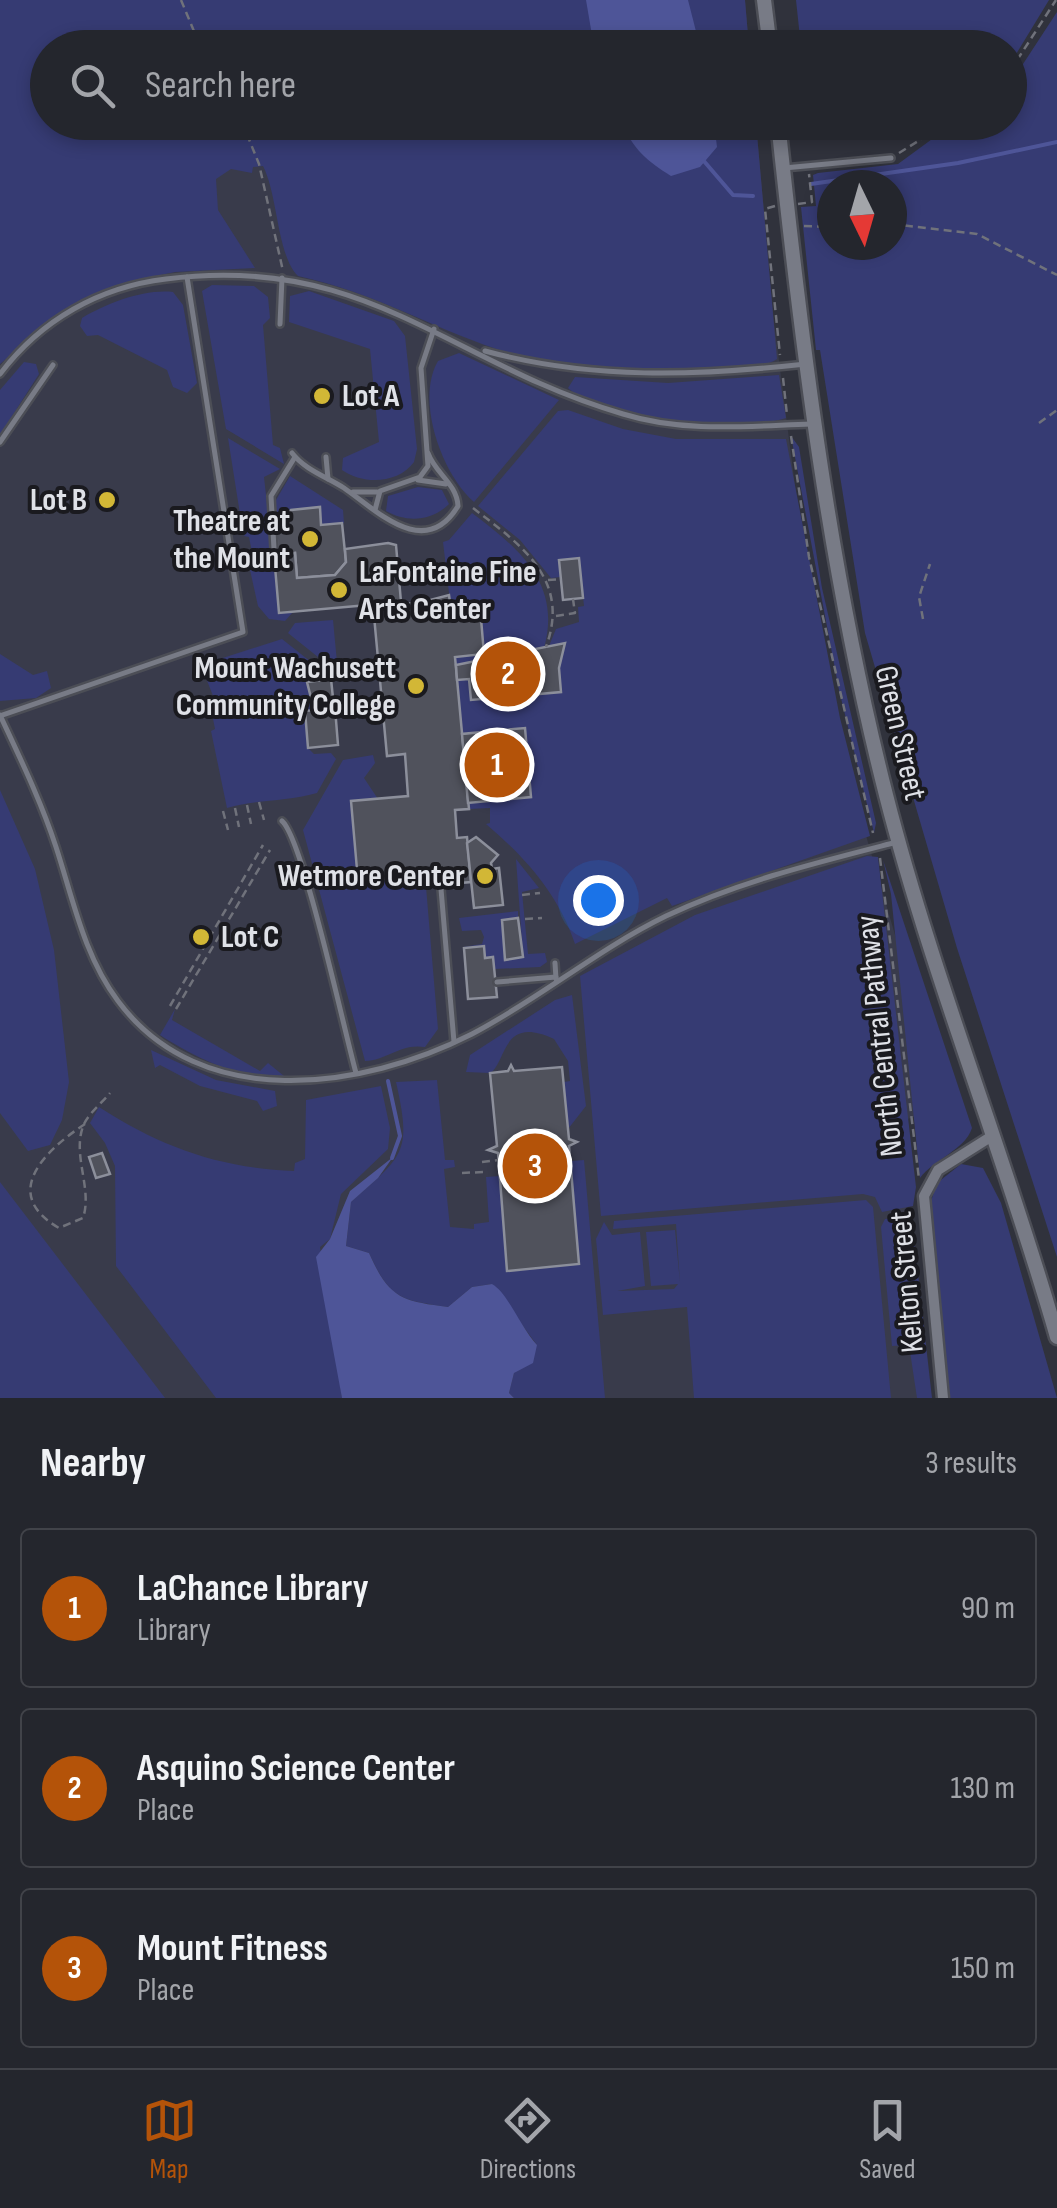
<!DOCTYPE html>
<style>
body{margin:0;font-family:"Sofia Sans Condensed",sans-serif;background:#303239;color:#f1f3f6}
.compass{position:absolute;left:817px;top:170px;width:90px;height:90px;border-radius:50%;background:#24262d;box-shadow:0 5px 15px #0003;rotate:175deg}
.you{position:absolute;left:598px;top:900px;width:35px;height:35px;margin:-25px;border:8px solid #fff;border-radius:50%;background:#1a73e8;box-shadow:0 0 0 15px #1a73e833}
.badge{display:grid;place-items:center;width:65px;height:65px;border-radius:50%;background:#b45309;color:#fff;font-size:32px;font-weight:700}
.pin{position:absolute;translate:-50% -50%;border:5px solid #fff;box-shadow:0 2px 10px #0006}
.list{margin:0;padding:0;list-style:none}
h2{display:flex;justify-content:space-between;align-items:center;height:130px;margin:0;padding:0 40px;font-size:42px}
h2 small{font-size:32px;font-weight:400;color:#a3a5aa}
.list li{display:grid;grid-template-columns:65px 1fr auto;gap:30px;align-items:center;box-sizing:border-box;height:160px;margin:0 20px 20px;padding:0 20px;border:2px solid #414349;border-radius:10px}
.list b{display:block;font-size:38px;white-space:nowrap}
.list p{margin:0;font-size:32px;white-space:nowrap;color:#a3a5aa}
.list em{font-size:32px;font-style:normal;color:#a3a5aa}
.icon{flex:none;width:55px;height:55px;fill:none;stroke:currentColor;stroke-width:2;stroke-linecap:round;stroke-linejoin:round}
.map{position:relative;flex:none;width:1057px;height:1398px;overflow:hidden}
.search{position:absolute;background:#24262d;box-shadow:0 5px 15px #0003;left:30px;right:30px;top:30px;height:110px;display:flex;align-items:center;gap:25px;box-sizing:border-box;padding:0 35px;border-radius:55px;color:#a3a5aa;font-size:38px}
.sheet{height:670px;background:#24262d}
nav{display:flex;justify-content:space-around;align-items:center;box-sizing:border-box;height:140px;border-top:2px solid #414349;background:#24262d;font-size:28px;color:#a3a5aa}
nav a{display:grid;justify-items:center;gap:5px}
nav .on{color:#b45309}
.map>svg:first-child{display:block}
</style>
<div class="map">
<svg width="1057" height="1398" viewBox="0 0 1057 1398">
<rect width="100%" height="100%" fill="#30323c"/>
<polygon fill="#393b4b" points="94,0 745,0 749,47 48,48 48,122 756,123 774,322 804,556 860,815 945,1106 899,1122 923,1398 0,1398 0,67"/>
<g fill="#363b73" fill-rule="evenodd">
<path d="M0,0H745L749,47L48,48V122L756,123L777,359C761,370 729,367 710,368C649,372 586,373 527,358C448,338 382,294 298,276C277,256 278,195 263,166L253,167L252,173L231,169L216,179L218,210L255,268L175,272L127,282L64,311L0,364Z"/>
<polygon points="796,0 1049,0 1010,64 1010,48 801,47"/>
<path d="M1057,12V1257L957,948L865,633L820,350H816L801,207L816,206L813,175L818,173L898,164L954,123L1010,122V84ZM832,185H892V245H832Z"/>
<polygon points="212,285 254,286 268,297 270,318 263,325 273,445 280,448 284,464 226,429 202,291"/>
<path d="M309,291L394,321L405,336L417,449L414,462C398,484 363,485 342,470L343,458L379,442L370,349L289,322L290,296Z"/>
<path d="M173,292L183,305L197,383L187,393L173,387L167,370L98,335L87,336L80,326L82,318C108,303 143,289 173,292Z"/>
<path d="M459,353L559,400L474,502C442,475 415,400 438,361Z"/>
<polygon points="24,362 36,364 39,374 0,435 0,390"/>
<path d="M779,375L786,418C743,433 602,420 568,388L575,377L668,383Z"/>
<path d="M568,410L623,429L676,439H786L840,718L870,836L672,906L667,898L575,944C559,895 525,857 486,824L490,823V808L469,809L468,803L531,797L525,729L462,734L457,680L469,679L471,700L561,691L559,668L565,644L549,646L556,629L579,622L578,607L584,606L579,559L561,577L551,578L520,540L478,506L558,411Z"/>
<polygon points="791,436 799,447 822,588 876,823 874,833 839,690"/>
<polygon points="228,438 280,469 264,477 279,612 293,612 285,621 269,619 258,606 250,570 255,568 249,537 244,536 248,529 245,514 240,514"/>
<polygon points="290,476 343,510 344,523 321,525 319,508 276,528 276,500"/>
<path d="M418,487L442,490L449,504C432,521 407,523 386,511L388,496Z"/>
<path d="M472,513C519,548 562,584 544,648L456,665L455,657L480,608L451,610L443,542L449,540Z"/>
<polygon points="333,620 338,673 288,633 295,623"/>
<path d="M282,639L330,677L307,682L314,710L305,711L308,748L314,754L331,753L336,759L317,793C286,802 259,799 227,808L211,731L215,729L209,698L213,696L201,665Z"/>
<polygon points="0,654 33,675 47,671 51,688 36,698 0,701"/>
<path d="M373,755L375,763L364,778L378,799L351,802L358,880L425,875L438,1029L425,1047C400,1043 388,1060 365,1061L303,830L343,760Z"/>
<polygon points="0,790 35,869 54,950 69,1082 62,1120 50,1145 28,1151 0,1113"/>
<polygon points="867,856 878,857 916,1187 913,1206 882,1212 875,1197 863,1194 601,1216 580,976 695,915"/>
<polygon points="516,859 539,888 522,892 528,954 545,953 547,962 540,967 494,969 493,958 485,958 483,946 463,947 482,944 484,937 481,930 462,931 459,918 518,911 518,918 503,920 505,960 523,957"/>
<path d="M883,860L972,1128C965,1150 934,1159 920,1178L891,894Z"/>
<path d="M572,995L586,1106L568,1129L564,1082L570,1081L568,1061L554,1039C501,1014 507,1063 490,1073L466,1072L470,1055L555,1000Z"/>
<path d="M175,1009L172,1020L260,1071L268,1063L284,1076C241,1081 196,1058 160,1035Z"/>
<polygon points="151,1050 216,1080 275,1091 277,1106 263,1111 257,1101 200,1086 160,1065 155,1068"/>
<path d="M437,1080L445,1160H454L455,1167L444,1169L450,1227L474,1229V1224L489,1222L486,1177L500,1176L507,1271L579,1264L571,1161L584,1160L605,1398H514L509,1393L514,1373L537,1345L492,1284L472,1287L448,1307C400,1300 390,1299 369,1253L346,1246L351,1202C404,1155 412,1153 396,1082Z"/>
<path d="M381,1086L390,1128L388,1149L341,1194L330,1239L320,1247L342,1398H216L116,1266L115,1166L105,1143L90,1123L99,1107C161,1147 219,1168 294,1171L295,1163L305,1159L306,1100Z"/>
<polygon points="961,1164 983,1168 1001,1203 1057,1398 948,1398 930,1204 937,1183"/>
<polygon points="0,1182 165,1398 0,1398"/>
<polygon points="866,1200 873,1207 891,1398 694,1398 687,1307 603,1315 596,1239 604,1222 612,1235 640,1232 645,1286 617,1291 674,1289 678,1284 651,1286 646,1232 675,1230 680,1283 676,1224 613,1229 614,1221"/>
<polygon points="902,1217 912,1221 932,1398 917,1398 909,1345 892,1346 881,1227 885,1219"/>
</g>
<g fill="#4e5598">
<polygon points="586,0 688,0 700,47 594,47"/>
<path d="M622,123H714L717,147L700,167L671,176C648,162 632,148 622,123Z"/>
<path d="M393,1157L378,1178L351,1202L346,1246L369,1253C389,1298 401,1301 448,1307L472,1287L492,1284C508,1293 521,1328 537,1345L533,1363L514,1373L509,1393L514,1398H342L316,1257L330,1239L350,1191Z"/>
</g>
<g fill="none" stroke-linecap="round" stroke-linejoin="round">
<g stroke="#4e5598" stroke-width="4">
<polyline points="703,160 733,195 753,196"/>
<polyline points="811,184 958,163 1057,142"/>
<polyline points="388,1081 400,1136 392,1158"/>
</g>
</g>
<g fill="#50525c" stroke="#8c8f9b" stroke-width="2.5">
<polygon points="320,507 321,525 342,523 346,562 335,575 297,578 295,553 278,555 276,528 291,510"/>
<polygon points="388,543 396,545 401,602 279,613 274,555 295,553 297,578 335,575 346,562 345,549"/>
<polygon points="579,558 583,598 563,600 559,560"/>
<polygon points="449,595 451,610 480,607 484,654 455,657 469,809 455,810 457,838 467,837 471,882 426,886 425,875 358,881 351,801 408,796 405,754 387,756 373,605 419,603"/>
<polygon points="565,643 559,668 561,692 471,700 469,679 457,680 456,665"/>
<polygon points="331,679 333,698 327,699 328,709 335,708 338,745 308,748 305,711 314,710 307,682"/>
<polygon points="525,728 531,797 468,803 462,734"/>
<polygon points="476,837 498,855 491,863 492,869 499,868 503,905 474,908 467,843"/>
<polygon points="518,918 523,957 505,960 502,920"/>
<polygon points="484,946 485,958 493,957 497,997 468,999 464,948"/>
<polygon points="511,1065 514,1071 562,1067 569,1139 577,1142 569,1146 579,1264 507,1271 498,1153 488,1150 497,1146 490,1073 508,1071"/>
<polygon points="102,1153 110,1174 96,1178 89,1157"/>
</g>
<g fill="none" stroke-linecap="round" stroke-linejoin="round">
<defs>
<g id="lane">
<polyline points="784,168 891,158"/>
<polyline points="280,324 282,278"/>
<path d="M485,351C592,380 696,376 806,364"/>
<path d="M0,374C41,320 99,287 166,279C367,253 450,364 623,414C684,433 748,426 811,424"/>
<polyline points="0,442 53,365"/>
<path d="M292,453C305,470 327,477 344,488C376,510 425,561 458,506C457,484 435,473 428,453"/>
<polyline points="326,457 328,479"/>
<polyline points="418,480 446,484"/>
<polyline points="353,492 377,492"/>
<polyline points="375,510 380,491 420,477 428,466 421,368 434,329"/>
<polyline points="274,549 271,496 295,457"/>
<path d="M0,715C20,758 41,801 56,847C73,899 84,956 118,1001C201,1113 362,1090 472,1034C539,999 598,949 666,916C740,881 819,862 897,842"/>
<polyline points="0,716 243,632 187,277"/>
<path d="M282,821C303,839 345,1034 356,1073"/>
<polyline points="441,889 454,1042"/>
<polyline points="555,963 556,979"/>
<polyline points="497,982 556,977"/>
</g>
<polyline id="street" points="943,1398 924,1196 938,1170 992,1136"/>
<g id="secondary">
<polyline points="764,0 770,48"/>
<path d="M778,122C802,349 830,575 886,795C933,979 1005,1155 1057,1337"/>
</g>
</defs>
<use href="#lane" stroke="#4c4e56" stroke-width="10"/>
<use href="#street" stroke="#4c4e56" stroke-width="15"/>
<use href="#secondary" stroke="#4c4e56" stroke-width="19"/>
<g stroke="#70727b" stroke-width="2.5" stroke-dasharray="8 5" stroke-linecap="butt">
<polyline points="181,0 201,48"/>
<polyline points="1010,71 1056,0"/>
<polyline points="242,122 259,164 283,271"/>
<polyline points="899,153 949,122"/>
<polyline points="798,204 812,202 809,174"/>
<polyline points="775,206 765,209 780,355"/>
<polyline points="892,224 977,234 1057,275"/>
<polyline points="804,226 832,227"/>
<polyline points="783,378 787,415"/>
<polyline points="1039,423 1057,410"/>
<polyline points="791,436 809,557 873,833"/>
<path d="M473,508C521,545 571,579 546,647"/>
<polyline points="548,580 561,579"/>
<polyline points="556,616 575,613 573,599"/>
<polyline points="923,619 919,597 930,564"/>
<polyline points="259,802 264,820"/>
<polyline points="247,805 251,824"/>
<polyline points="235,808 239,827"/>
<polyline points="223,811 228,830"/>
<polyline points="880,858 919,1179"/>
<polyline points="522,895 540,893"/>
<polyline points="525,919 542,918"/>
<polyline points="170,1006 263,845"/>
<polyline points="176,1009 270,850"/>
<path d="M85,1124C44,1151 0,1194 59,1228L83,1218C93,1188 71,1154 84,1124C89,1113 102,1103 110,1093"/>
<polyline points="482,1162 498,1160"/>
<polyline points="462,1173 483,1172"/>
</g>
<use href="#lane" stroke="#787b86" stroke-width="5"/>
<use href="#street" stroke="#787b86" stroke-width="10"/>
<use href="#secondary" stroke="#787b86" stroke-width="14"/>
</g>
<g fill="#d2b736" stroke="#1a1a1f" stroke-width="4">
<circle cx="322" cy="396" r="10"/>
<circle cx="107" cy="500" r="10"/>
<circle cx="310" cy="539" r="10"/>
<circle cx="339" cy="590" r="10"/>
<circle cx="416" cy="686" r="10"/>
<circle cx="485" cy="876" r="10"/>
<circle cx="201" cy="937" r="10"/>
</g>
<g text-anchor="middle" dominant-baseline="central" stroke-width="8" stroke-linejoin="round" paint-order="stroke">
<g font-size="32" font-weight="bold" fill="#dfe1e7" stroke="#1a1a1f" text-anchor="end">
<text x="342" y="396" text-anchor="start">Lot A</text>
<text x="87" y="500">Lot B</text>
<text x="290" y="521">Theatre at<tspan x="290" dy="37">the Mount</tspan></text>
<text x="359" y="572" text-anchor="start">LaFontaine Fine<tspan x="359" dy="37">Arts Center</tspan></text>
<text x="396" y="668">Mount Wachusett<tspan x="396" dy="37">Community College</tspan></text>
<text x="465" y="876">Wetmore Center</text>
<text x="221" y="937" text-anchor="start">Lot C</text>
</g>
<g font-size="32" fill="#dfe1e7" stroke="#1a1a1f">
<text transform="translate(900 733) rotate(77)">Green Street</text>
<text transform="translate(880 1036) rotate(-96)">North Central Pathway</text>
<text transform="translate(907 1282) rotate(-95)">Kelton Street</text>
</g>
</g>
</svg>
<svg class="compass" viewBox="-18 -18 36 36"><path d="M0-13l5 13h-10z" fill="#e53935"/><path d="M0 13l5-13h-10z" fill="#a3a5aa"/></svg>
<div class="you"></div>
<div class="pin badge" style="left:497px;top:765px">1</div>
<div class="pin badge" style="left:508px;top:674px">2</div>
<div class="pin badge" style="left:535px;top:1166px">3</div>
<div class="search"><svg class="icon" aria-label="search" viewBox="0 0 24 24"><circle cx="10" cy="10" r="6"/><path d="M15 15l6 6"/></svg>Search here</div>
</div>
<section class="sheet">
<h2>Nearby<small>3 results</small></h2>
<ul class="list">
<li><span class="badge">1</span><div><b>LaChance Library</b><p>Library</p></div><em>90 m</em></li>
<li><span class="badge">2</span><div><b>Asquino Science Center</b><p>Place</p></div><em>130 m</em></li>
<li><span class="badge">3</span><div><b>Mount Fitness</b><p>Place</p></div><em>150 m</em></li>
</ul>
</section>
<nav>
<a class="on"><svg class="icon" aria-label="map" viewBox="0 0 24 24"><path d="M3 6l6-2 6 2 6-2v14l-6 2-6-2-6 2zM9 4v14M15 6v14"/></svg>Map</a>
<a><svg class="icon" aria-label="directions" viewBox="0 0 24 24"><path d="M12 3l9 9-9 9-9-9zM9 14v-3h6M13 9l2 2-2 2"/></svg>Directions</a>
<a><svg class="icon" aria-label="saved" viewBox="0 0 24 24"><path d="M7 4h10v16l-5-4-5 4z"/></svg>Saved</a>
</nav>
